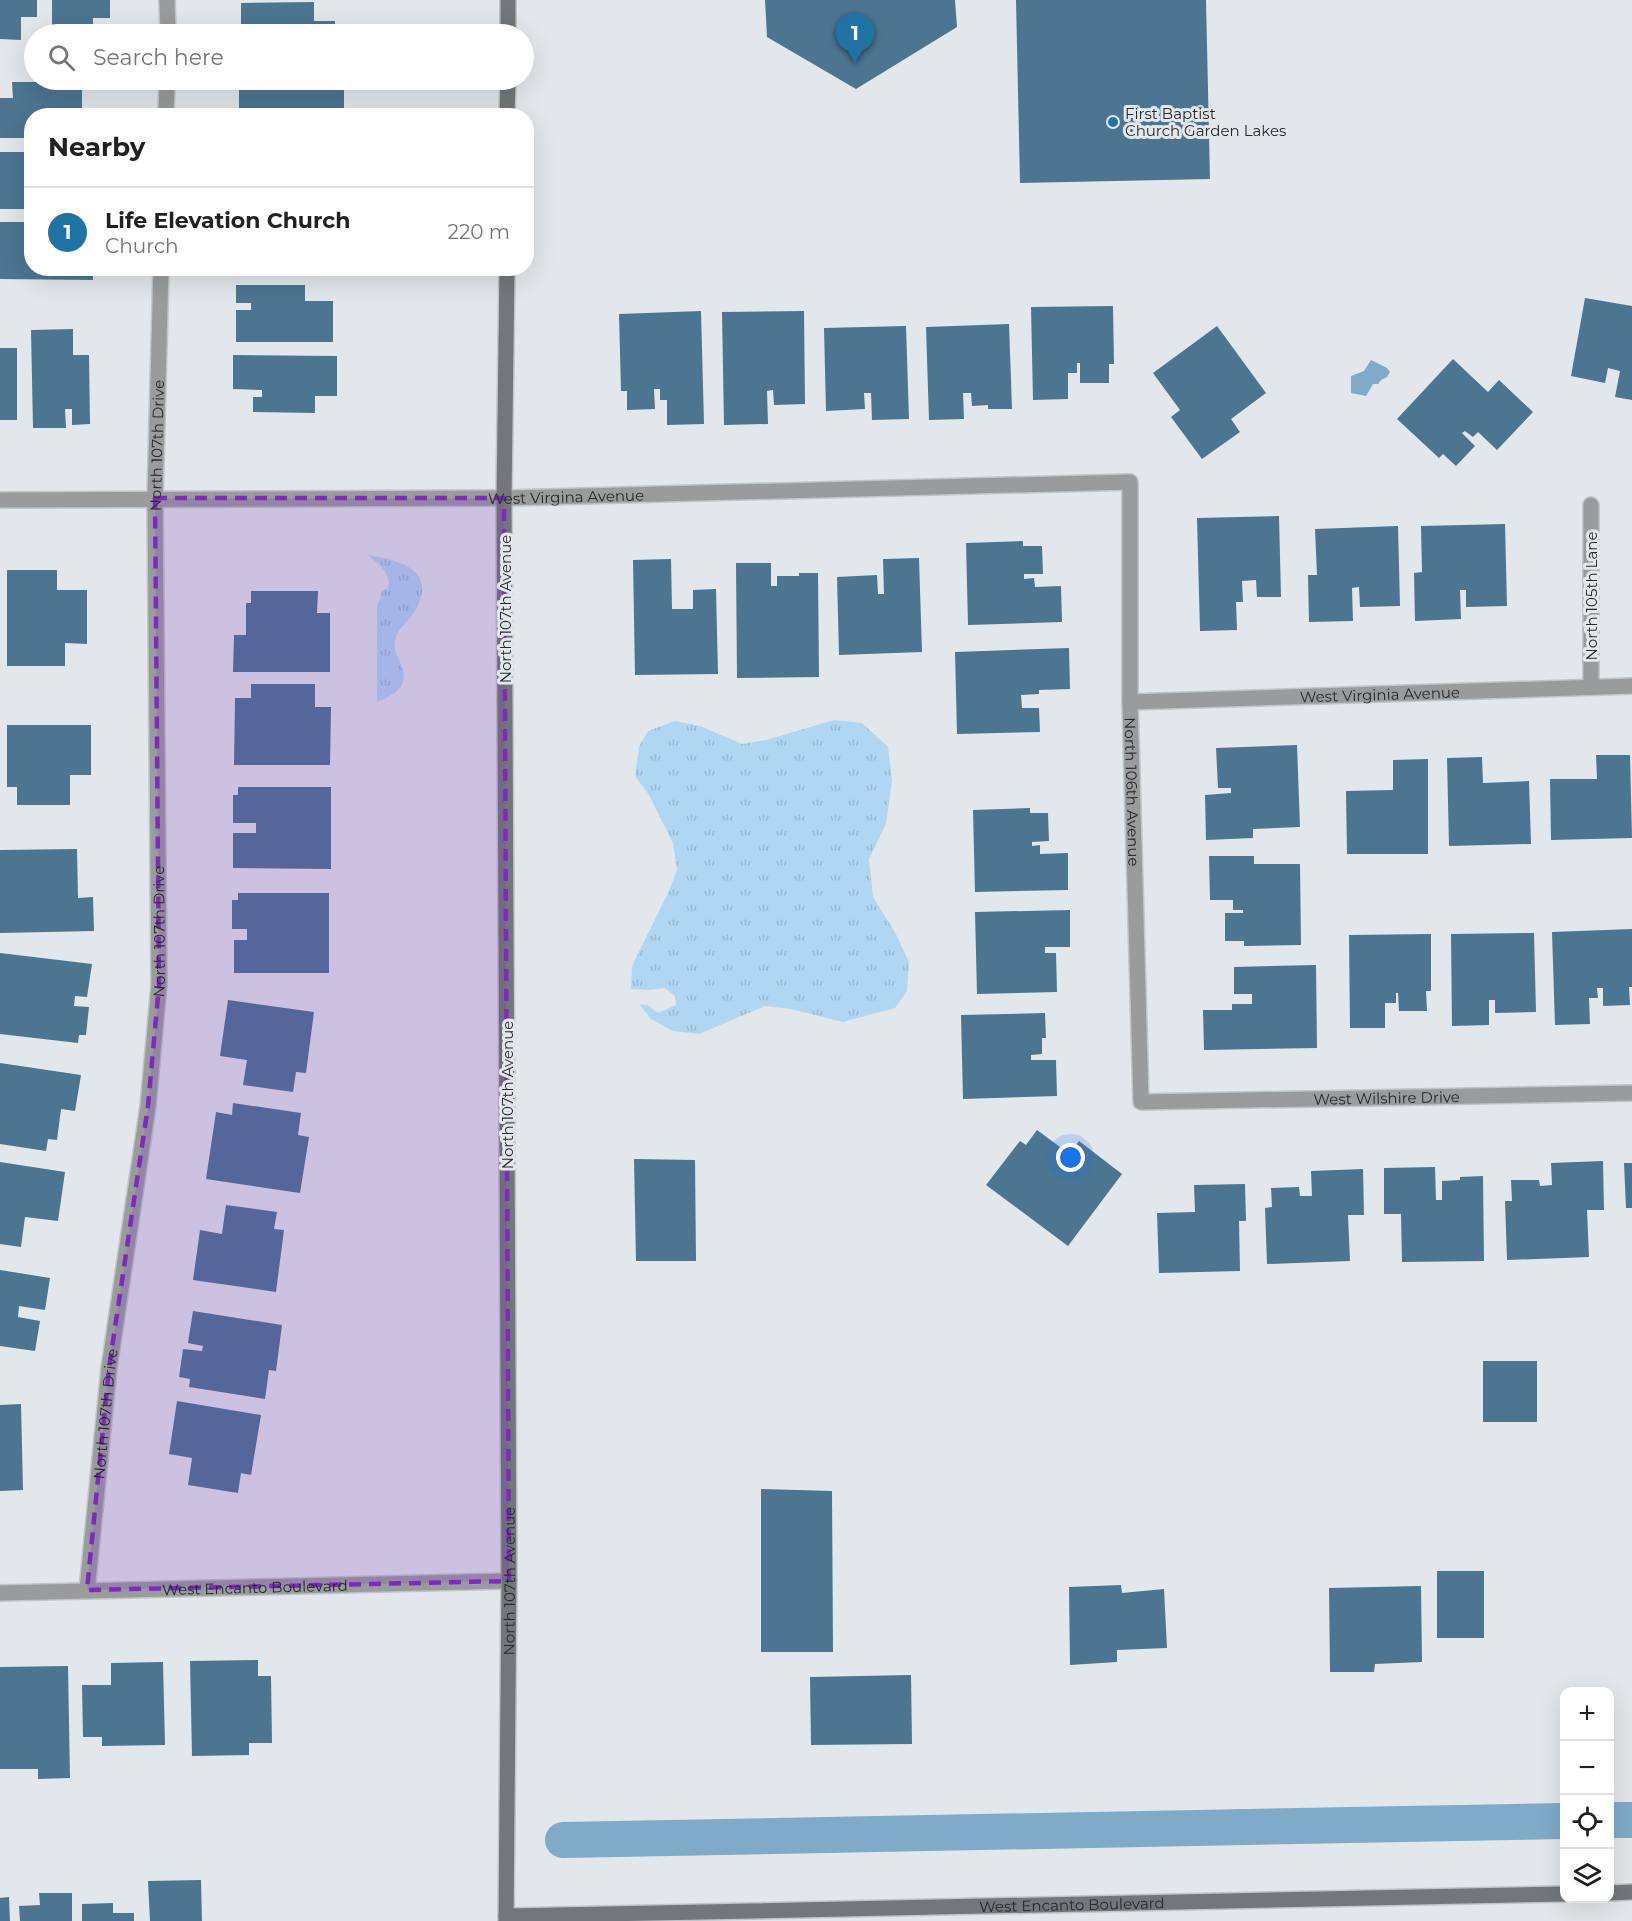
<!DOCTYPE html>
<meta charset="utf-8">
<style>
body{margin:0;font-family:Montserrat,sans-serif;background:#f6f6f6;color:#202124}
.controls{position:absolute;right:18px;bottom:18px;display:grid;overflow:hidden;border-radius:12px;box-shadow:0 6px 24px #0002}
.controls button{width:54px;height:54px;display:grid;place-items:center;padding:0;border:0;border-bottom:2px solid #e0e0e0;background:#fff;color:#202124;font:30px sans-serif}
.you{position:absolute;left:1071px;top:1158px;width:21px;height:21px;margin:-15px;border:4px solid #fff;border-radius:50%;background:#1a73e8;box-shadow:0 0 0 9px #1a73e833}
.badge{display:grid;place-items:center;width:39px;height:39px;border-radius:50%;background:#2074a5;color:#fff;font-size:20px;font-weight:700}
.pin{position:absolute;translate:-50% -50px;filter:drop-shadow(0 2px 3px #0008)}
.pin::after{content:'';position:absolute;top:32px;width:21px;height:18px;background:inherit;clip-path:polygon(0 0,100% 0,50% 100%)}
.list{margin:0;padding:0;list-style:none}
h2{display:flex;justify-content:space-between;align-items:center;height:78px;margin:0;padding:0 24px;font-size:26px}
h2 small{font-size:20px;font-weight:400;color:#757577}
.list li{display:grid;grid-template-columns:39px 1fr auto;gap:18px;align-items:center;box-sizing:border-box;height:90px;padding:0 24px;border-top:2px solid #e0e0e0}
.list b{display:block;font-size:22px;white-space:nowrap}
.list p{margin:0;font-size:20px;white-space:nowrap;color:#757577}
.list em{font-size:20px;font-style:normal;color:#757577}
.icon{flex:none;width:33px;height:33px;fill:none;stroke:currentColor;stroke-width:2;stroke-linecap:round;stroke-linejoin:round}
.map{position:relative;flex:none;width:1632px;height:1921px;overflow:hidden}
.search{position:absolute;background:#fff;box-shadow:0 6px 24px #0002;left:24px;top:24px;width:510px;height:66px;display:flex;align-items:center;gap:15px;box-sizing:border-box;padding:0 21px;border-radius:33px;color:#757577;font-size:22px}
.panel{position:absolute;background:#fff;box-shadow:0 6px 24px #0002;left:24px;top:108px;width:510px;height:168px;border-radius:24px}
.map>svg:first-child{display:block}
</style>
<div class="map">
<svg width="1632" height="1921" viewBox="0 0 1632 1921">
<defs>
<pattern id="grass-tufts" width="24" height="20" patternUnits="userSpaceOnUse" patternTransform="scale(1.5)"><rect width="24" height="20" fill="#afd7f3"/><path d="M3 7l-1-3M5 7V3M7 7l1-3M15 17l-1-3M17 17v-4M19 17l1-3" fill="none" stroke="#97b9d0"/></pattern>
</defs>
<rect width="100%" height="100%" fill="#e2e7eb"/>
<g fill="url(#grass-tufts)">
<path d="M368,555C399,560 439,570 415,611C409,621 397,628 395,641C393,649 397,654 400,662C411,685 397,694 377,702V605L380,600L382,590L388,589C392,574 379,564 368,555Z"/>
<polygon points="834,720 862,723 888,747 892,780 886,824 869,859 873,897 895,932 909,962 907,991 895,1008 843,1022 791,1009 765,1006 699,1034 673,1031 651,1019 639,1004 648,1005 658,1013 676,1005 675,996 665,988 649,990 631,989 632,966 668,893 677,870 673,843 649,795 635,776 639,747 648,731 675,721 700,726 742,744 766,740"/>
</g>
<polygon fill="#7faac8" points="1371,360 1387,368 1390,372 1387,377 1381,380 1378,384 1373,384 1366,396 1351,393 1351,376 1364,371"/>
<g fill="none" stroke-linecap="round" stroke-linejoin="round">
<g stroke="#7faac8" stroke-width="36">
<polyline points="1610,1820 1632,1820"/>
<polyline points="563,1840 1564,1821"/>
</g>
</g>
<g fill="#4c7591">
<polygon points="0,0 37,0 37,17 21,17 21,40 0,39"/>
<polygon points="52,0 110,0 110,18 93,18 93,34 52,34"/>
<polygon points="765,0 955,0 957,27 856,89 767,37"/>
<polygon points="1016,0 1206,0 1210,179 1020,183"/>
<polygon points="314,2 314,21 335,21 335,34 232,34 232,25 241,25 241,3"/>
<rect x="239" y="80" width="105" height="36"/>
<polygon points="12,82 82,82 82,116 32,116 32,138 0,138 0,98 13,98"/>
<rect x="0" y="152" width="32" height="57"/>
<polygon points="0,222 32,222 32,268 93,268 93,280 0,279"/>
<rect x="274" y="268" width="65" height="4"/>
<polygon points="236,285 305,285 305,301 333,301 333,342 236,342 236,310 251,310 251,303 236,303"/>
<polygon points="1585,298 1632,306 1632,400 1615,397 1620,371 1608,368 1605,383 1571,376"/>
<polygon points="1113,306 1114,364 1109,364 1109,383 1080,383 1080,363 1077,363 1077,373 1068,373 1068,399 1033,400 1031,307"/>
<polygon points="701,311 704,424 667,425 667,400 660,400 660,389 654,389 655,409 627,410 627,391 621,391 619,314"/>
<polygon points="804,311 805,404 774,405 773,390 767,391 768,424 724,425 722,312"/>
<polygon points="1009,324 1012,409 988,409 988,405 972,406 971,393 963,393 964,419 929,420 926,327"/>
<polygon points="906,326 909,419 872,420 871,393 864,393 865,409 826,411 824,328"/>
<polygon points="1217,326 1266,393 1231,419 1240,432 1202,459 1171,417 1180,410 1153,373"/>
<polygon points="73,329 73,355 89,355 90,424 72,425 72,409 65,409 66,428 33,428 31,330"/>
<rect x="0" y="348" width="17" height="72"/>
<polygon points="233,355 337,356 337,396 315,396 315,413 253,412 253,397 262,397 262,390 233,389"/>
<polygon points="1453,359 1488,392 1499,380 1533,412 1497,450 1478,432 1473,437 1465,431 1462,433 1475,446 1456,466 1443,454 1439,458 1397,419"/>
<polygon points="1279,516 1281,597 1257,597 1256,580 1242,581 1243,602 1236,602 1237,630 1200,631 1197,518"/>
<polygon points="1505,524 1507,606 1466,607 1466,590 1460,590 1461,619 1415,621 1414,573 1422,572 1421,526"/>
<polygon points="1398,526 1400,606 1360,607 1359,587 1352,588 1353,621 1309,622 1308,575 1317,575 1315,529"/>
<polygon points="1023,541 1023,546 1042,546 1043,574 1024,574 1024,579 1034,578 1035,587 1061,586 1062,622 968,625 966,543"/>
<polygon points="919,558 922,652 839,655 837,577 877,575 878,594 884,594 883,559"/>
<polygon points="671,559 672,609 693,609 693,590 716,589 718,674 635,675 633,560"/>
<polygon points="736,563 771,563 771,586 777,586 777,576 799,576 799,573 818,573 819,677 737,678"/>
<polygon points="7,570 57,570 57,590 87,590 87,644 65,643 65,666 7,666"/>
<polygon points="251,591 318,591 317,613 330,613 330,672 233,672 234,635 246,635 246,603 251,603"/>
<polygon points="1069,648 1070,689 1039,690 1039,694 1021,695 1022,708 1039,708 1040,732 957,734 955,652"/>
<polygon points="251,684 315,684 315,707 331,707 330,765 234,765 235,698 251,698"/>
<polygon points="7,725 91,725 91,775 70,775 70,805 17,805 17,787 7,787"/>
<polygon points="1297,745 1300,827 1253,829 1253,838 1206,840 1205,795 1231,793 1231,788 1218,788 1216,748"/>
<polygon points="1596,755 1630,755 1632,838 1551,840 1550,779 1597,779"/>
<polygon points="1482,757 1483,783 1529,781 1531,844 1449,846 1447,758"/>
<polygon points="1428,759 1428,854 1347,854 1346,791 1393,790 1393,760"/>
<polygon points="238,787 331,787 331,869 233,868 233,833 256,833 256,823 233,823 233,795 238,795"/>
<polygon points="1030,808 1030,813 1048,813 1049,841 1032,842 1032,846 1040,845 1040,854 1068,853 1068,890 975,892 973,810"/>
<polygon points="77,849 78,898 93,897 94,931 0,933 0,850"/>
<polygon points="1209,856 1254,856 1254,864 1300,864 1301,945 1244,946 1244,941 1225,941 1225,913 1243,913 1243,910 1233,910 1233,900 1210,900"/>
<polygon points="238,893 329,893 329,973 234,973 234,940 247,940 247,929 232,929 232,900 238,900"/>
<polygon points="1070,910 1070,947 1045,947 1045,953 1056,953 1057,992 977,994 975,912"/>
<polygon points="1632,929 1632,987 1629,987 1630,1005 1603,1006 1603,988 1597,988 1598,998 1589,998 1590,1024 1555,1025 1552,932"/>
<polygon points="1534,933 1536,1012 1495,1013 1495,1000 1489,1000 1489,1025 1452,1026 1451,934"/>
<polygon points="1431,934 1431,991 1426,991 1427,1011 1399,1011 1398,993 1396,993 1396,1003 1385,1003 1385,1028 1350,1028 1349,935"/>
<polygon points="0,953 92,964 87,997 75,996 74,1006 89,1007 86,1035 79,1035 78,1043 0,1034"/>
<polygon points="1316,965 1317,1048 1204,1050 1203,1010 1232,1010 1232,1004 1252,1004 1252,994 1234,994 1234,967"/>
<polygon points="228,1000 314,1012 306,1073 296,1072 293,1092 243,1085 247,1060 220,1056"/>
<polygon points="1045,1013 1046,1038 1042,1038 1042,1054 1031,1055 1031,1060 1056,1060 1057,1096 963,1099 961,1015"/>
<polygon points="0,1063 81,1075 75,1111 61,1109 57,1140 48,1139 46,1151 0,1144"/>
<polygon points="233,1103 301,1113 298,1135 309,1137 300,1193 206,1179 216,1112 232,1115"/>
<polygon points="1037,1130 1060,1147 1056,1153 1065,1160 1079,1141 1122,1174 1068,1246 986,1185 1020,1141 1026,1145"/>
<polygon points="634,1159 695,1160 696,1261 636,1261"/>
<polygon points="1603,1161 1604,1210 1587,1210 1589,1257 1507,1260 1505,1201 1512,1201 1511,1180 1539,1180 1540,1186 1552,1185 1551,1163"/>
<polygon points="0,1162 65,1172 58,1221 25,1217 21,1247 0,1244"/>
<polygon points="1624,1163 1632,1163 1632,1208 1626,1208"/>
<polygon points="1435,1167 1436,1200 1442,1200 1442,1181 1460,1180 1460,1177 1483,1176 1484,1261 1402,1262 1401,1214 1384,1214 1384,1168"/>
<polygon points="1363,1169 1364,1215 1348,1215 1350,1261 1267,1264 1265,1208 1272,1207 1271,1188 1299,1187 1300,1196 1312,1196 1311,1171"/>
<polygon points="1245,1184 1246,1221 1239,1221 1240,1271 1159,1273 1157,1213 1195,1212 1194,1185"/>
<polygon points="226,1205 277,1212 274,1229 284,1230 276,1292 193,1280 200,1230 222,1234"/>
<polygon points="0,1270 50,1278 45,1310 19,1306 18,1317 40,1321 35,1351 0,1346"/>
<polygon points="193,1311 282,1325 276,1371 269,1370 265,1399 189,1387 190,1379 179,1377 183,1349 202,1351 203,1346 188,1343"/>
<rect x="1483" y="1361" width="54" height="61"/>
<polygon points="177,1401 261,1415 251,1475 241,1473 238,1493 188,1485 192,1458 169,1454"/>
<polygon points="21,1404 23,1490 0,1491 0,1405"/>
<polygon points="761,1489 832,1491 833,1652 761,1652"/>
<rect x="1437" y="1571" width="47" height="67"/>
<polygon points="1121,1585 1122,1593 1164,1589 1167,1648 1117,1650 1117,1662 1070,1665 1069,1587"/>
<polygon points="1421,1586 1422,1662 1375,1664 1374,1672 1330,1672 1329,1588"/>
<polygon points="258,1660 258,1676 271,1676 272,1743 249,1743 249,1755 192,1756 190,1661"/>
<polygon points="163,1662 165,1745 102,1746 102,1737 83,1737 82,1685 111,1685 111,1663"/>
<polygon points="68,1666 70,1778 38,1779 38,1769 0,1769 0,1667"/>
<polygon points="911,1675 912,1744 811,1745 810,1677"/>
<polygon points="201,1880 202,1921 150,1921 148,1881"/>
<polygon points="39,1893 72,1893 72,1921 20,1921 19,1906 40,1905"/>
<polygon points="9,1897 10,1921 0,1921 0,1898"/>
<polygon points="113,1903 113,1913 134,1913 134,1921 82,1921 82,1904"/>
</g>
<g fill="none" stroke-linecap="round" stroke-linejoin="round">
<defs>
<g id="street">
<polyline points="167,0 168,34"/>
<polyline points="166,116 167,80"/>
<path id="s1" d="M0,500L504,498L1130,482V702L1141,1102L1632,1093"/>
<polyline points="1591,505 1591,687"/>
<path id="s2" d="M1130,702L1632,686"/>
<path id="s3" d="M87,1590L109,1368L148,1106L159,985L155,498L161,268"/>
<path id="s4" d="M0,1593L509,1581"/>
</g>
<g id="secondary">
<polyline points="508,34 508,0"/>
<polyline points="507,116 508,80"/>
<polyline points="1610,1893 1632,1892"/>
<path id="s5" d="M506,1916L1564,1894"/>
<path id="s6" d="M506,1921L509,1581L504,498L507,268"/>
</g>
</defs>
<use href="#street" stroke="#c0c5c8" stroke-width="18"/>
<use href="#secondary" stroke="#c0c5c8" stroke-width="18"/>
<use href="#street" stroke="#999b9d" stroke-width="15"/>
<use href="#secondary" stroke="#747779" stroke-width="15"/>
</g>
<path fill="#7b2cbf" fill-opacity="0.2" stroke="#7b2cbf" stroke-width="4.5" stroke-dasharray="12 8" stroke-linejoin="round" d="M155,498H504L509,1581L87,1590L109,1368L148,1106L159,985Z"/>
<circle fill="#2074a5" stroke="#e2e7eb" stroke-width="2" cx="1113" cy="122" r="6"/>
<g text-anchor="middle" dominant-baseline="central" stroke-width="6" stroke-linejoin="round" paint-order="stroke">
<g font-size="15" fill="#27292a" stroke="#e2e7eb" text-anchor="start">
<text x="1125" y="113">First Baptist<tspan x="1125" dy="17">Church Garden Lakes</tspan></text>
</g>
<g font-size="15" fill="#27292a" stroke="#e2e7eb">
<text stroke="none"><textPath href="#s3" startOffset="1149">North 107th Drive</textPath></text>
<text stroke="none"><textPath href="#s1" startOffset="566">West Virgina Avenue</textPath></text>
<text transform="translate(1591 596) rotate(-90)">North 105th Lane</text>
<text transform="translate(505 609) rotate(-90)">North 107th Avenue</text>
<text stroke="none"><textPath href="#s2" startOffset="250">West Virginia Avenue</textPath></text>
<text stroke="none"><textPath href="#s1" startOffset="1440">North 106th Avenue</textPath></text>
<text stroke="none"><textPath href="#s3" startOffset="663">North 107th Drive</textPath></text>
<text transform="translate(507 1095) rotate(-90)">North 107th Avenue</text>
<text stroke="none"><textPath href="#s1" startOffset="1996">West Wilshire Drive</textPath></text>
<text stroke="none"><textPath href="#s3" startOffset="177">North 107th Drive</textPath></text>
<text stroke="none"><textPath href="#s6" startOffset="340">North 107th Avenue</textPath></text>
<text stroke="none"><textPath href="#s4" startOffset="255">West Encanto Boulevard</textPath></text>
<text stroke="none"><textPath href="#s5" startOffset="566">West Encanto Boulevard</textPath></text>
</g>
</g>
</svg>
<div class="controls">
<button>+</button>
<button>−</button>
<button><svg class="icon" aria-label="locate" viewBox="0 0 24 24"><circle cx="12" cy="12" r="6"/><path d="M12 2v4M12 18v4M2 12h4M18 12h4"/></svg></button>
<button><svg class="icon" aria-label="layers" viewBox="0 0 24 24"><path d="M12 4l9 5-9 5-9-5zM3 14l9 5 9-5"/></svg></button>
</div>
<div class="you"></div>
<div class="pin badge" style="left:855px;top:63px">1</div>
<div class="search"><svg class="icon" aria-label="search" viewBox="0 0 24 24"><circle cx="10" cy="10" r="6"/><path d="M15 15l6 6"/></svg>Search here</div>
<section class="panel">
<h2>Nearby<small></small></h2>
<ul class="list">
<li><span class="badge">1</span><div><b>Life Elevation Church</b><p>Church</p></div><em>220 m</em></li>
</ul>
</section>
</div>
